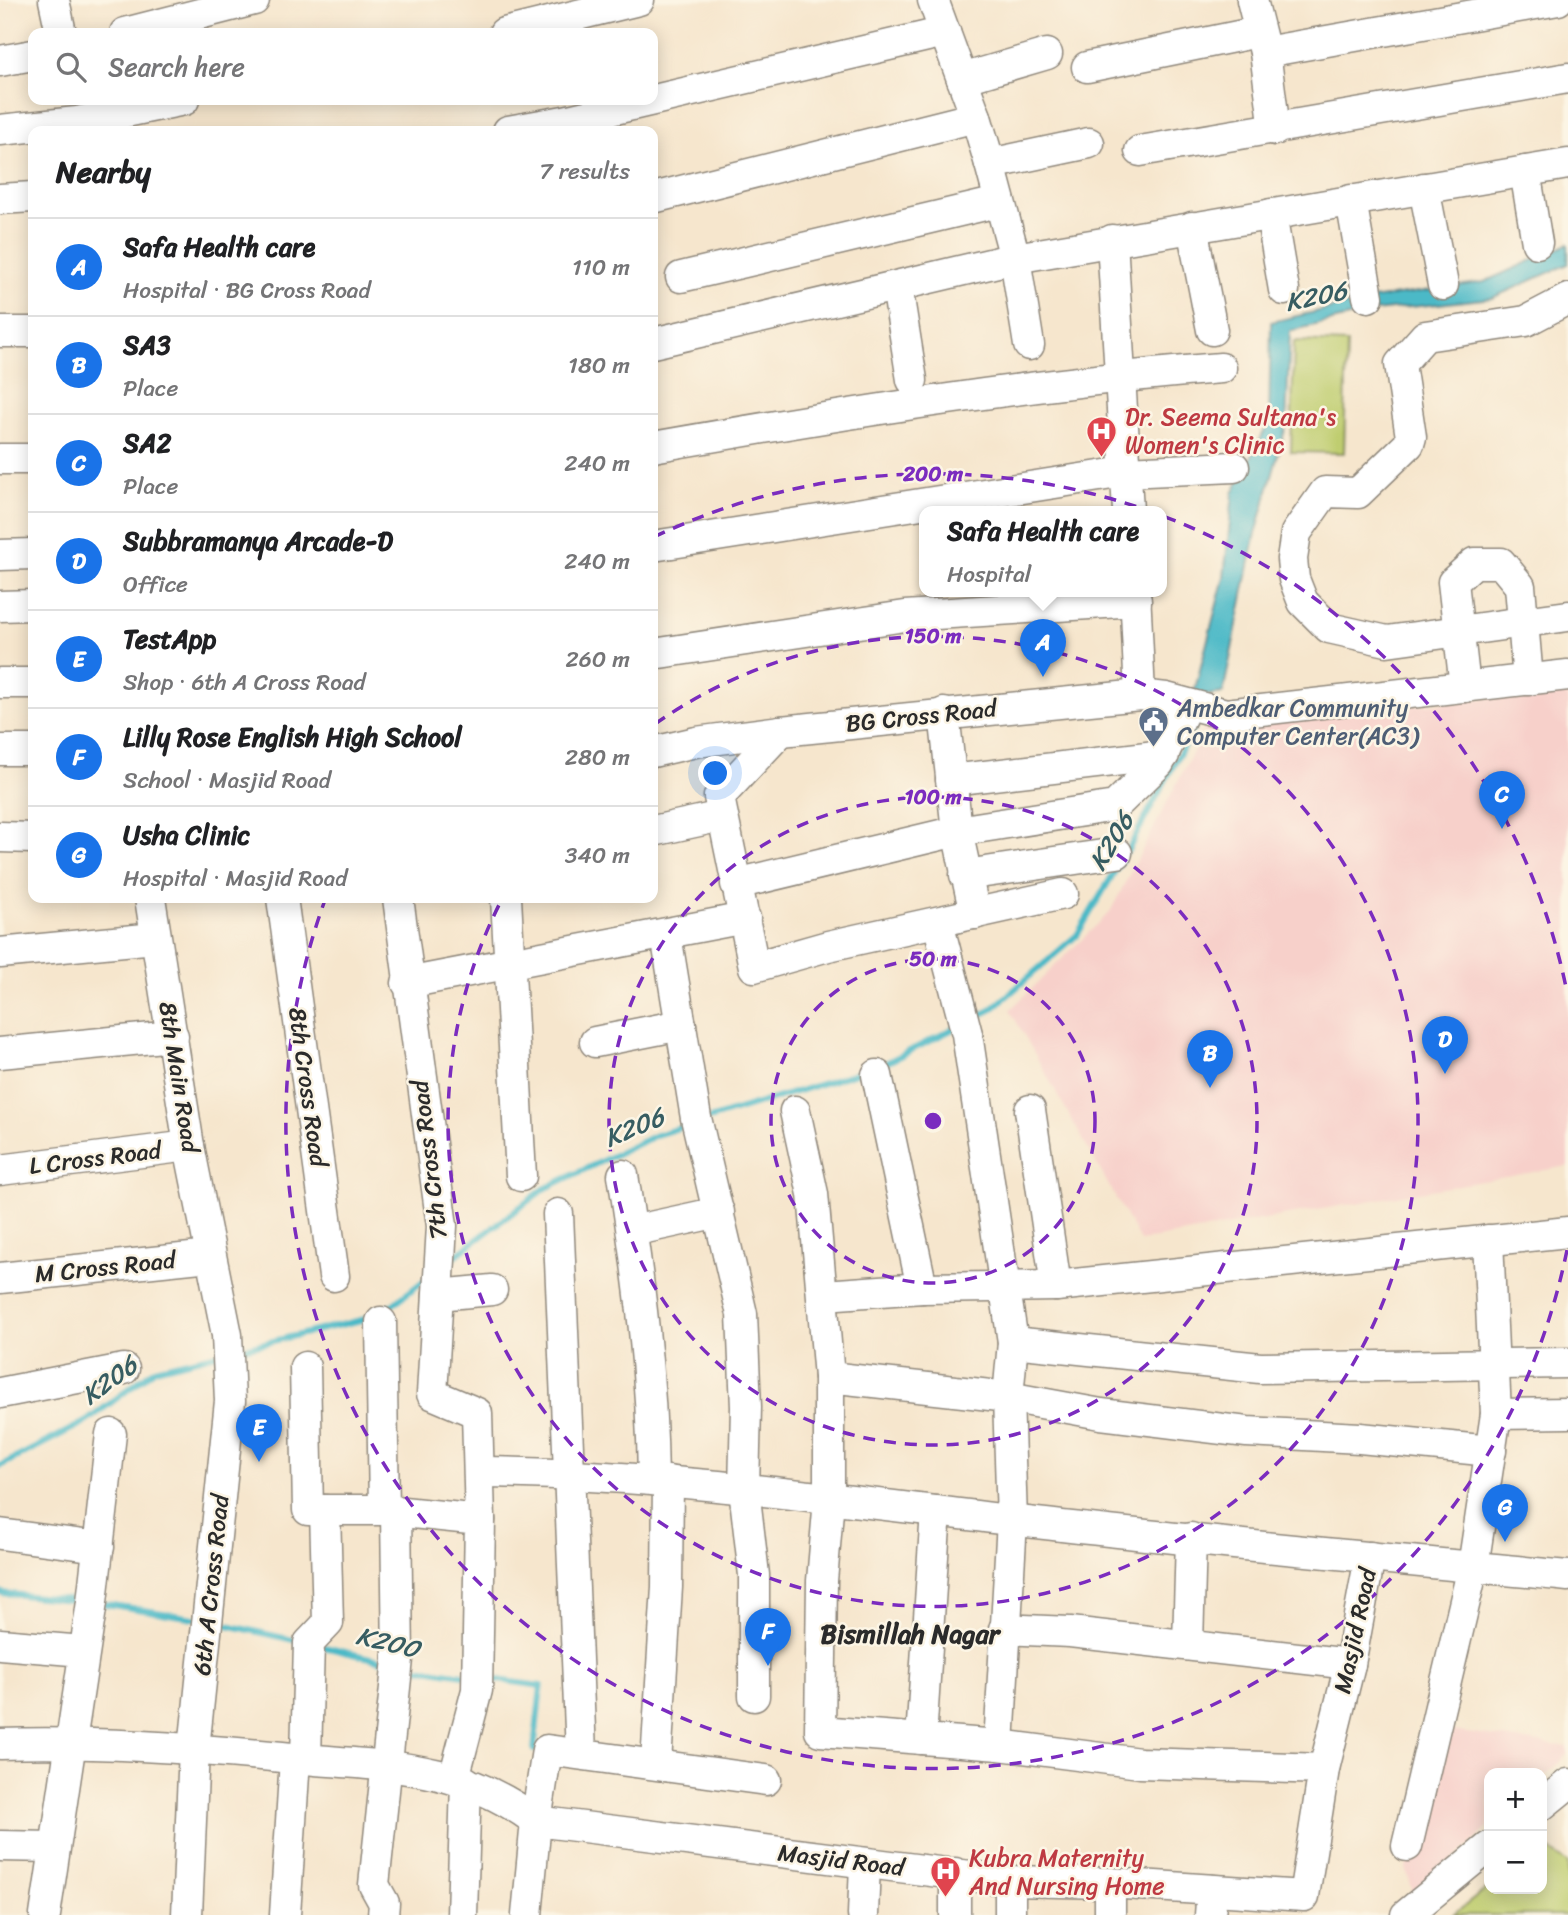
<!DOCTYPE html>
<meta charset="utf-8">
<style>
body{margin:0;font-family:Sriracha,sans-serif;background:#f2f2f2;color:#202124}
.controls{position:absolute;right:21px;bottom:21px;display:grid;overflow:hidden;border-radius:14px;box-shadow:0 4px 18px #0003}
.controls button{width:63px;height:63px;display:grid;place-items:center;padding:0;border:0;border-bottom:2px solid #e0e0e0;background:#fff;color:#202124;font:35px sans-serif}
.you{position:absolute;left:716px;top:774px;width:24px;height:24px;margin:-18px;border:5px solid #fff;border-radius:50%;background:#1a73e8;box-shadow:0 0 0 10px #1a73e833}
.badge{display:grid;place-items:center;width:46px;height:46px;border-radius:50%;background:#1a73e8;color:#fff;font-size:23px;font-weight:700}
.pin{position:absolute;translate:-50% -58px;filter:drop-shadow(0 2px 4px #0008)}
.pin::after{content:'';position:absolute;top:37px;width:24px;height:21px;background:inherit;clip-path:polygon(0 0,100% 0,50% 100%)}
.popup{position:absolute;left:919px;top:506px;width:248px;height:91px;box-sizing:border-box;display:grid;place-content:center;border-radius:14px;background:#fff;filter:drop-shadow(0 2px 5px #0005);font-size:23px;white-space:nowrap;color:#757577}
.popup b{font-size:26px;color:#202124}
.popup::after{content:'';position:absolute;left:50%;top:100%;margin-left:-14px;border:14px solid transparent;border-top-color:#fff}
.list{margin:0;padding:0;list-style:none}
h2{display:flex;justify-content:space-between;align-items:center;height:91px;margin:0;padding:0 28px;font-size:30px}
h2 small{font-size:23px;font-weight:400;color:#757577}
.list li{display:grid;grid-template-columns:46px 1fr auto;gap:21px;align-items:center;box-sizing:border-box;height:98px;padding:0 28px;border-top:2px solid #e0e0e0}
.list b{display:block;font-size:26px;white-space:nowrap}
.list p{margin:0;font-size:23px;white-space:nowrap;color:#757577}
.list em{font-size:23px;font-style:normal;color:#757577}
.icon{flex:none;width:38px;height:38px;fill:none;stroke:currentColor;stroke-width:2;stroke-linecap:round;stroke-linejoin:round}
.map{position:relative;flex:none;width:1568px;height:1915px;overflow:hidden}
.search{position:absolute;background:#fff;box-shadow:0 4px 18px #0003;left:28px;top:28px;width:630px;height:77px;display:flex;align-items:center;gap:18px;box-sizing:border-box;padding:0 24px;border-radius:14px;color:#757577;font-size:26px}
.panel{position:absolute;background:#fff;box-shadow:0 4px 18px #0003;left:28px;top:126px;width:630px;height:777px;border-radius:14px}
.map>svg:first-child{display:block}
</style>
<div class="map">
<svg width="1568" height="1915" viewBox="0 0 1568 1915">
<rect width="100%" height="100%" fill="#fcf5e5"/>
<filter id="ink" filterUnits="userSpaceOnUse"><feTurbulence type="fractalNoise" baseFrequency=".0143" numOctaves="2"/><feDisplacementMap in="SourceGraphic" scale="14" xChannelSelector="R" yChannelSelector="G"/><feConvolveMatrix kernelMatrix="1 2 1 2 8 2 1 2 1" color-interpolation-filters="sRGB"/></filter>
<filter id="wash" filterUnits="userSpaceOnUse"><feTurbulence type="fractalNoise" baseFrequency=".00686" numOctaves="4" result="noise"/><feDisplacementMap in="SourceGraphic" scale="28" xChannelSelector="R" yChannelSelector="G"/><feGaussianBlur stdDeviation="1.57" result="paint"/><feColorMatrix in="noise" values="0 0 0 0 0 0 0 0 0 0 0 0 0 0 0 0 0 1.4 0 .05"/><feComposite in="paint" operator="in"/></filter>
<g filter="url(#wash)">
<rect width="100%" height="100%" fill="#f6e6cd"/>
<g fill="#f7d0ca">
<polygon points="1568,690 1568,1166 1140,1241 1010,1010 1110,912 1206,727"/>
<polygon points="1438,1729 1568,1747 1568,1754 1542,1779 1542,1773 1489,1773 1489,1827 1414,1896 1406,1869"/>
</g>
<g fill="#bfcd6f" stroke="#757c4d" stroke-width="2">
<polygon points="1294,341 1347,343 1344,453 1291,452"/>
<polygon points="1544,1845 1568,1864 1568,1915 1453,1915 1489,1887 1542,1889"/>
</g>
<polygon fill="#4cb9c7" stroke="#3c7279" stroke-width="2" points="1568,244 1568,264 1492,298 1374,311 1290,331 1286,426 1254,541 1223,693 1193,697 1224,577 1233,493 1269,422 1271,322 1372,299 1484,282"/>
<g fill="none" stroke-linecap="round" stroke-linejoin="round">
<g stroke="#4cb9c7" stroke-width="6">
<polyline points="1127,852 1194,727"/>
<polyline points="970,1020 991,1010 1077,935 1121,861"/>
<polyline points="880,1066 957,1027"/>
<polyline points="706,1120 869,1069"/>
<polyline points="450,1260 544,1189 656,1135 689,1125"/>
<polyline points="235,1350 378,1316 431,1275"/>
<polyline points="0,1466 87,1421 155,1369 221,1353"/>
<polyline points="0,1593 82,1601"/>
<polyline points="100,1603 200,1619"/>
<polyline points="214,1622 302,1642"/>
<polyline points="320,1646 391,1663"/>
<polyline points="405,1666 470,1676"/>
<polyline points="484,1678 541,1686 534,1750"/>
</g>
</g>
</g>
<g filter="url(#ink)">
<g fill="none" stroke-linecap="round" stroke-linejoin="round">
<defs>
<g id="minor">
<polyline points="54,0 61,33"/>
<polyline points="933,0 976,117 990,164 1015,258 1029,345"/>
<polyline points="1252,0 1265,52 1275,130"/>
<polyline points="125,33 254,0"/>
<polyline points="504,33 639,0"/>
<polyline points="1265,52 1558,0"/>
<polyline points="0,61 33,55"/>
<polyline points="1087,67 1258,32"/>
<polyline points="962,79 1047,54"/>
<polyline points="0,130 77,122 184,100"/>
<polyline points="508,131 564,121 945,32"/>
<polyline points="1140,151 1568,78"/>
<polyline points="990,164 1089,143"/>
<polyline points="1525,171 1537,243"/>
<polyline points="1424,188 1443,285"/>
<polyline points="653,198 976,117"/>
<polyline points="0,199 33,197"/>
<polyline points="1351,200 1368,297"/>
<polyline points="1271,214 1284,290"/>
<polyline points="1192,227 1212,330"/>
<polyline points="1112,240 1128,511"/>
<polyline points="681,277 998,202"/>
<polyline points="897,286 912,380"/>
<polyline points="1568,299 1526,321 1425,336 1400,364 1411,437 1409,444 1358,493 1325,492 1296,533 1292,559 1294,579 1303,602 1329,628 1387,641 1568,616"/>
<polyline points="0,332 33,332"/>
<polyline points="653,343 1015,258 1568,164"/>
<path d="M653,447C841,414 1030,383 1221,368"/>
<polyline points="0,459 33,459"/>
<polyline points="653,546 1125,472 1234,467"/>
<polyline points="0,555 33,554"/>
<polyline points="1135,591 1140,695"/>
<polyline points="0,606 33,605"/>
<polyline points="653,654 905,616 1136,601"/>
<polyline points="0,683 33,683"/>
<polyline points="1465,687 1453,582 1474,563 1501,563 1520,586 1528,680"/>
<polyline points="944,713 957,831 975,914"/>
<polyline points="781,731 719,797 754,967 828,946 1063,894"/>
<polyline points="0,750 33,750"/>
<polyline points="653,752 696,742 781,731 1140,695 1166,698 1226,714 1568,675"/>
<polyline points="951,780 1164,755"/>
<polyline points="653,831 722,816"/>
<polyline points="0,837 33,838"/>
<polyline points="965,875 1117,853"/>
<polyline points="736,884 957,831 1115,806 1159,763 1182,715"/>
<polyline points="150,898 189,1146 227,1335 230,1401 194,1749 187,1915"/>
<polyline points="282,898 334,1276"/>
<polyline points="398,898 442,1226 432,1394 477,1413 480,1520"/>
<polyline points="506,898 521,1176"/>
<polyline points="938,923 967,1034 1013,1342 1008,1397 1012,1521 999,1745"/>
<polyline points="666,935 696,1118 742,1314 746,1407 744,1489 754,1575 754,1696"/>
<polyline points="0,953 155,938"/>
<polyline points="407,983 745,918"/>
<polyline points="595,1042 681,1025"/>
<polyline points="0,1053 173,1036"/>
<polyline points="877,1075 922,1288"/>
<polyline points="1030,1110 1056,1286"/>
<polyline points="795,1111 813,1194 829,1377 829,1499 822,1581 820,1731 999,1745 1140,1763 1324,1769"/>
<polyline points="0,1170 189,1146"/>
<path d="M623,1175C639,1276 652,1376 653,1479"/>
<polyline points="558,1214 581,1753"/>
<polyline points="632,1231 719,1212"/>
<polyline points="0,1278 210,1256"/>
<polyline points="438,1295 492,1290"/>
<polyline points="824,1295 922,1288 1056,1286 1568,1232"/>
<polyline points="381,1322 384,1510"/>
<polyline points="1013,1342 1260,1368 1568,1363"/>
<polyline points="305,1367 308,1510 384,1510 480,1520 477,1690 454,1778"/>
<polyline points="829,1377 1008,1397 1101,1414 1247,1432 1360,1438 1491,1451"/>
<polyline points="0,1393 124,1369"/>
<polyline points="1496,1414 1568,1413"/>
<path d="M480,1472C658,1474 834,1499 1010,1520C1196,1542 1382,1558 1568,1576"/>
<polyline points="0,1534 99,1547"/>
<polyline points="1004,1629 1070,1632 1350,1664"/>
<polyline points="0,1644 83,1651"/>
<polyline points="1188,1644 1191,1538"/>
<polyline points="921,1739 936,1511"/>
<path d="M0,1744C95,1741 188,1748 282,1757C377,1767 455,1760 536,1821L527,1915"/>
<polyline points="306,1758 309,1643 328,1623 325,1510"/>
<polyline points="656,1763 667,1587 668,1481"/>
<polyline points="766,1780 547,1750 536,1821 1010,1881 1110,1883 1304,1896 1324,1769 1350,1664 1370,1557"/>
<polyline points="1542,1805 1568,1784"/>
<polyline points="0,1846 53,1847"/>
<polyline points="1407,1846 1473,1567 1496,1414 1488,1240"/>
<polyline points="955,1873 955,1915"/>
<polyline points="1010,1881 1010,1915"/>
<polyline points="45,1915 92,1602 111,1434"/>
<polyline points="285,1915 295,1759"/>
<polyline points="383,1915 384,1903 374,1885 398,1659 396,1512"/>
<polyline points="462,1915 466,1782"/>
<polyline points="863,1915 865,1863"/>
<polyline points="1110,1915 1110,1883"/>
<polyline points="1210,1915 1212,1890"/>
<polyline points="1406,1915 1489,1847"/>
</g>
</defs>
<use href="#minor" stroke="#90887c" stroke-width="33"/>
<use href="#minor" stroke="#fff" stroke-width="30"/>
</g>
</g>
<g fill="none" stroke="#7b2cbf" stroke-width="3.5" stroke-dasharray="12 9">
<circle cx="933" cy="1121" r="162"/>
<circle cx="933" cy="1121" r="324"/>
<path d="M655 724A485 485 0 1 1 501 901"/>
<path d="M1567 1250A647 647 0 1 1 325 900M654 537A647 647 0 0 1 1567 992"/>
</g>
<defs>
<symbol id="hospital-pin" viewBox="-11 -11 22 30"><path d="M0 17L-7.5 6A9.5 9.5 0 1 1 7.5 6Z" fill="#e0444e" stroke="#fcf5e5"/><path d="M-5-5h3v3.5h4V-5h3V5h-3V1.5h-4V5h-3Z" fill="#fff"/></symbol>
<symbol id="civic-pin" viewBox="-11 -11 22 30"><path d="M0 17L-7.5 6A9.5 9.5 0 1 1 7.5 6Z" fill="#5c6f8a" stroke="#fcf5e5"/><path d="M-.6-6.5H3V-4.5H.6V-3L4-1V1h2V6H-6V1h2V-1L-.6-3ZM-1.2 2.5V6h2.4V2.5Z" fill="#fff"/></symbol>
</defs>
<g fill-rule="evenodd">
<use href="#hospital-pin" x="1084" y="414" width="35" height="47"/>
<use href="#civic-pin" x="1136" y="704" width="35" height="47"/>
<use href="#hospital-pin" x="928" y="1854" width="35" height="47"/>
</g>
<g text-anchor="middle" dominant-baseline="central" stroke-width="5" stroke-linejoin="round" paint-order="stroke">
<g font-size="24" fill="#be3a42" stroke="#fcf5e5" text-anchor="start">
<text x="1125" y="417">Dr. Seema Sultana's<tspan x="1125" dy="28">Women's Clinic</tspan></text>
<text x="969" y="1858">Kubra Maternity<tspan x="969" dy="28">And Nursing Home</tspan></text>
</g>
<g font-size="24" fill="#4e5e75" stroke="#fcf5e5" text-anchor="start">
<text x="1177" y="708">Ambedkar Community<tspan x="1177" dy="28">Computer Center(AC3)</tspan></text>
</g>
<g font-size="24" fill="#2b2b2b" stroke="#fcf5e5">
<text transform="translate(921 716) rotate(-6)">BG Cross Road</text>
<text transform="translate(179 1077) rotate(81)">8th Main Road</text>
<text transform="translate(308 1087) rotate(82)">8th Cross Road</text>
<text transform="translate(95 1158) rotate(-7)">L Cross Road</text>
<text transform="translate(429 1160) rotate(-97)">7th Cross Road</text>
<text transform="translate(105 1267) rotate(-6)">M Cross Road</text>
<text transform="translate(211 1585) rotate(-84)">6th A Cross Road</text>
<text transform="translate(1355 1631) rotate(-78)">Masjid Road</text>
<text transform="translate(841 1860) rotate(7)">Masjid Road</text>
</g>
<g font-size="26" font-style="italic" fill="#375d62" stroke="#fcf5e5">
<text transform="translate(1316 296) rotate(-12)">K206</text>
<text transform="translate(1111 841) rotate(-59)">K206</text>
<text transform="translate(634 1127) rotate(-23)">K206</text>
<text transform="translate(109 1380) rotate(-37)">K206</text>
<text transform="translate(388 1642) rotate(13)">K200</text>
</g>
<g font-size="26" font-weight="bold" fill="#2b2b2b" stroke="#fcf5e5">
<text x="910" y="1634">Bismillah Nagar</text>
</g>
</g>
<circle cx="933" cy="1121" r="10" fill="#7b2cbf" stroke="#fcf5e5" stroke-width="3.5"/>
<g font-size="21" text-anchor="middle" font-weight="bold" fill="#7b2cbf" stroke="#fcf5e5" stroke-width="5" stroke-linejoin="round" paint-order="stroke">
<text x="933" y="481">200 m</text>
<text x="933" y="643">150 m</text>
<text x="933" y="804">100 m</text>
<text x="933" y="966">50 m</text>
</g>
</svg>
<div class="controls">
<button>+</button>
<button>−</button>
</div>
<div class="you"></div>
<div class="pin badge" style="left:1043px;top:677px">A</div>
<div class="popup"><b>Safa Health care</b>Hospital</div>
<div class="pin badge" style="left:1210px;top:1088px">B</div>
<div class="pin badge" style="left:1502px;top:829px">C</div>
<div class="pin badge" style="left:1445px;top:1074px">D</div>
<div class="pin badge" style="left:259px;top:1462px">E</div>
<div class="pin badge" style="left:768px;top:1666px">F</div>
<div class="pin badge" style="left:1505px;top:1542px">G</div>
<div class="search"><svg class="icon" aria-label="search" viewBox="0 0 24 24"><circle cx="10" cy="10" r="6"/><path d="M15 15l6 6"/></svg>Search here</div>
<section class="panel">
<h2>Nearby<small>7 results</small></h2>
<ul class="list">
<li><span class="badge">A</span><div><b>Safa Health care</b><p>Hospital · BG Cross Road</p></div><em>110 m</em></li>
<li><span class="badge">B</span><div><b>SA3</b><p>Place</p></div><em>180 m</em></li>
<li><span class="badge">C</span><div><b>SA2</b><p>Place</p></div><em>240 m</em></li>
<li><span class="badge">D</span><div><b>Subbramanya Arcade-D</b><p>Office</p></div><em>240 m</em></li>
<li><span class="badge">E</span><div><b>TestApp</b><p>Shop · 6th A Cross Road</p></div><em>260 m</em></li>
<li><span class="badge">F</span><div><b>Lilly Rose English High School</b><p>School · Masjid Road</p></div><em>280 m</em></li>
<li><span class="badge">G</span><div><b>Usha Clinic</b><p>Hospital · Masjid Road</p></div><em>340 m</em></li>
</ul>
</section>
</div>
